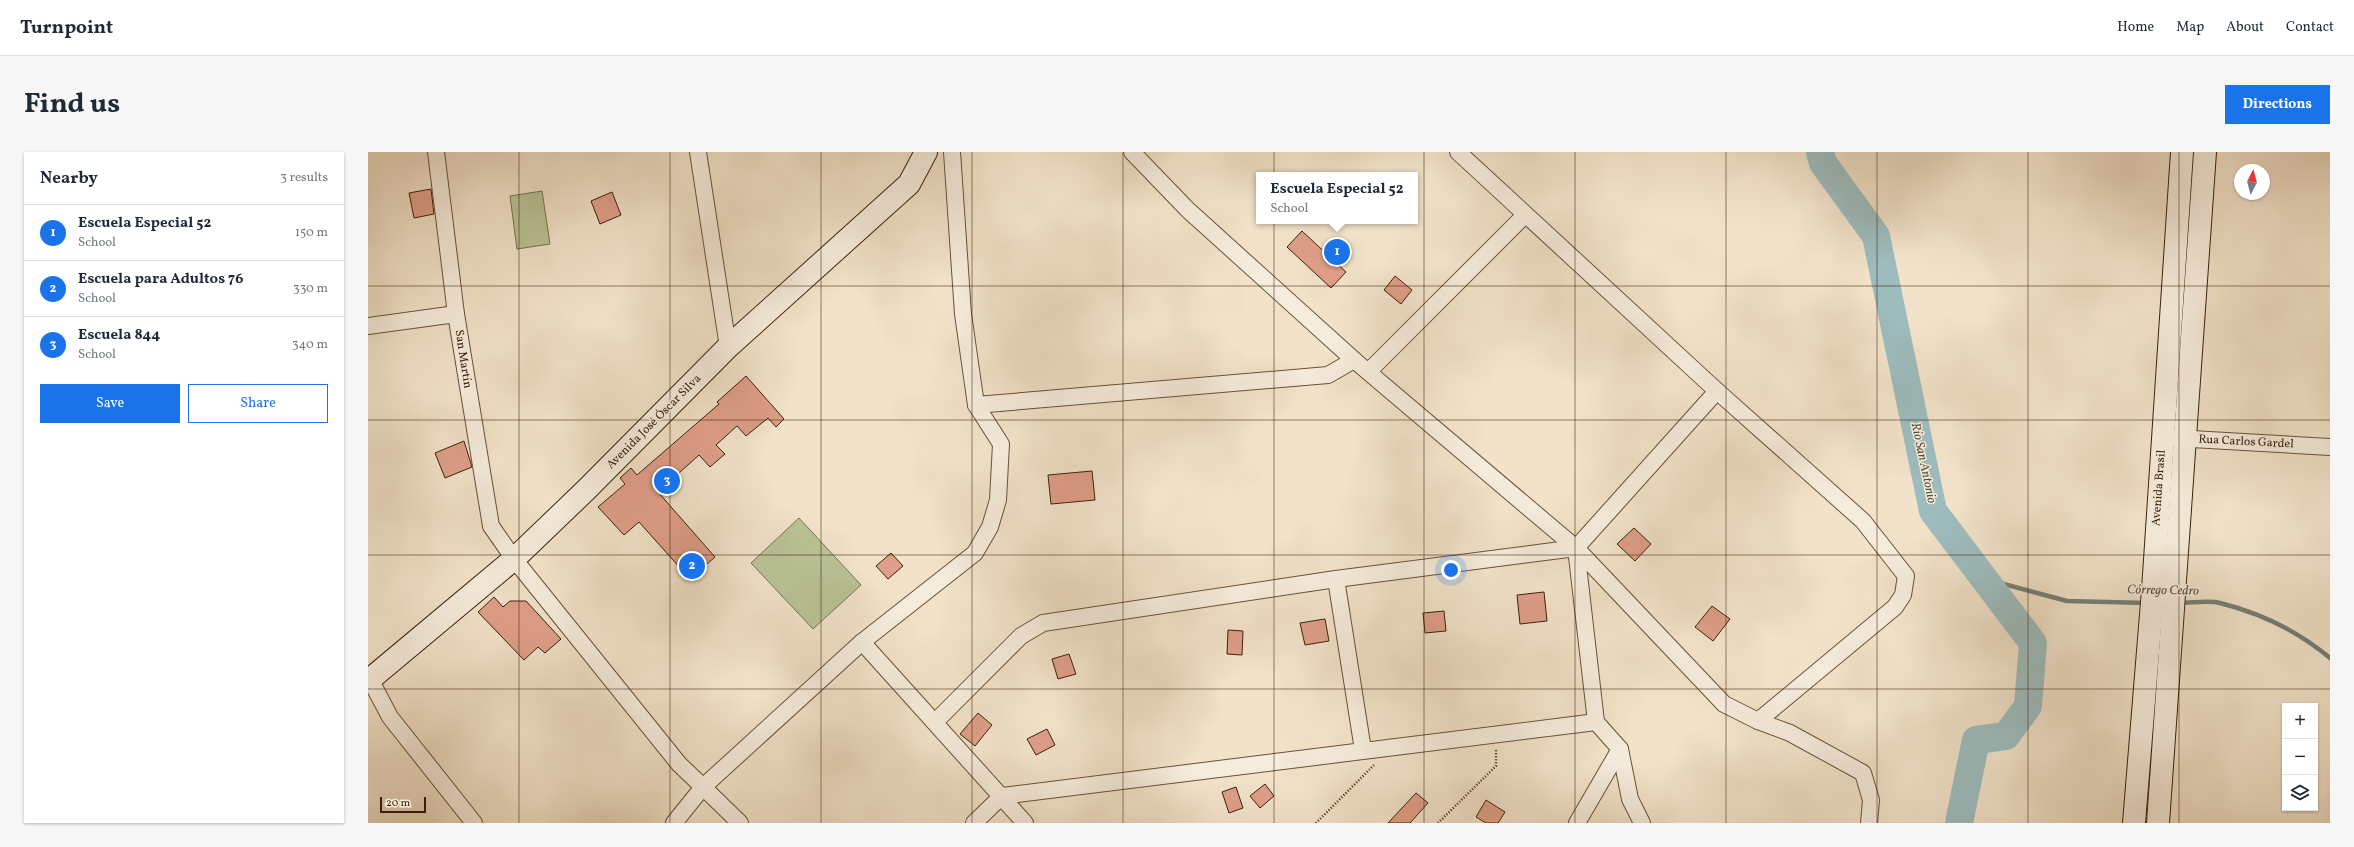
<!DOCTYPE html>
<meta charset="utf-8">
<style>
body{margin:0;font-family:Vollkorn,serif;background:#f6f6f7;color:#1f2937}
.controls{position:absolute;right:12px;bottom:12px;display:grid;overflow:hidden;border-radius:0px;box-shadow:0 1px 3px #0004}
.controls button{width:36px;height:36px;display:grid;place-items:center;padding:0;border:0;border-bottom:1px solid #e0e1e3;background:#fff;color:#1f2937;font:20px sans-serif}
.compass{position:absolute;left:1866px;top:12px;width:36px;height:36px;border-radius:50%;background:#fff;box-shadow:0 1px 3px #0004;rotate:6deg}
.scale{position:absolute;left:12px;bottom:10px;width:46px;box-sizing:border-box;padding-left:4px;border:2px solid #3a2108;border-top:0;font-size:11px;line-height:14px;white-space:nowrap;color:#3a2108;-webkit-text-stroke:3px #f6ecdc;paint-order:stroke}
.you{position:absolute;left:1083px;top:418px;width:14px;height:14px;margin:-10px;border:3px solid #fff;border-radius:50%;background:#1a73e8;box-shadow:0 0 0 6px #1a73e833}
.badge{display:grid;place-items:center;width:26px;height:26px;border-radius:50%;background:#1a73e8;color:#fff;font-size:13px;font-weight:700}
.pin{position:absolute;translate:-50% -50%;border:2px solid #fff;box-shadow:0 1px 4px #0006}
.popup{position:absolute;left:888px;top:20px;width:162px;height:52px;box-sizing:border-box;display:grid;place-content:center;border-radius:0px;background:#fff;filter:drop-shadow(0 1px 3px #0005);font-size:13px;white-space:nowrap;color:#747a83}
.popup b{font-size:15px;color:#1f2937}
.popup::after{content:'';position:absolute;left:50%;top:100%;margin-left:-8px;border:8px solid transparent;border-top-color:#fff}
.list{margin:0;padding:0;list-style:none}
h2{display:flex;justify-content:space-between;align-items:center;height:52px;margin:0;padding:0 16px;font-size:17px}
h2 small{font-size:13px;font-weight:400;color:#747a83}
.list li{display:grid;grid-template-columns:26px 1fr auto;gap:12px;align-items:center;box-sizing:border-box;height:56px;padding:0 16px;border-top:1px solid #e0e1e3}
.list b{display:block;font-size:15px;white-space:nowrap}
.list p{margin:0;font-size:13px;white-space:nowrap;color:#747a83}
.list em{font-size:13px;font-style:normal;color:#747a83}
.actions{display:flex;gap:8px;padding:12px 16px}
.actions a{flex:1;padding:9px 0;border:1px solid #1a73e8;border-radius:0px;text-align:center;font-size:14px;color:#1a73e8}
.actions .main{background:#1a73e8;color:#fff}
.icon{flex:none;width:22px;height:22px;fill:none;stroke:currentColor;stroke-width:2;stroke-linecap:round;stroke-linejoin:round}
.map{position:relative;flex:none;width:1962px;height:671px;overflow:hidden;border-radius:0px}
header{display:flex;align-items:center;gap:24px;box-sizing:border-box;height:56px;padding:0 20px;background:#fff;border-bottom:1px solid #e0e1e3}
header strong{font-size:19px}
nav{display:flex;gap:22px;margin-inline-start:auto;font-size:14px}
.intro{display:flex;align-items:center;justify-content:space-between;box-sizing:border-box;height:96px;padding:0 24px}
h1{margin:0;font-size:28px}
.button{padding:10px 18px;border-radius:0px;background:#1a73e8;color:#fff;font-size:14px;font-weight:700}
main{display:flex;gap:24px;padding:0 24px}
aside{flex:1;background:#fff;border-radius:0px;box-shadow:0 1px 3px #0004}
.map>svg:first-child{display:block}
</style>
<header>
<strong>Turnpoint</strong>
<nav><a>Home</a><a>Map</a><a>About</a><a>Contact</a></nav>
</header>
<div class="intro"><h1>Find us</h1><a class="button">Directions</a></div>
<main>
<aside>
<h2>Nearby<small>3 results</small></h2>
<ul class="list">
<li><span class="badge">1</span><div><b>Escuela Especial 52</b><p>School</p></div><em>150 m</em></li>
<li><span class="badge">2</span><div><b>Escuela para Adultos 76</b><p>School</p></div><em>330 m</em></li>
<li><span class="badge">3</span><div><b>Escuela 844</b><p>School</p></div><em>340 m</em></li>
</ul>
<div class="actions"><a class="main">Save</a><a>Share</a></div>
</aside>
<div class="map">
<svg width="1962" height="671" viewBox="0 0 1962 671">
<rect width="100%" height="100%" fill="#f1e2c9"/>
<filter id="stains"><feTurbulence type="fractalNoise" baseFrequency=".005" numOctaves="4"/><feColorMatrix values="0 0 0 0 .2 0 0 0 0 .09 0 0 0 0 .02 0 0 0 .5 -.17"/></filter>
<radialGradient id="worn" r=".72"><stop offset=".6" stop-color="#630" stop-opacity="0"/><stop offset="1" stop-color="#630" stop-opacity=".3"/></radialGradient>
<g fill="#b9c397" stroke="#7a7250">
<polygon points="174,39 182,92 149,97 142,44"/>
<polygon points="431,366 493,433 445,477 383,411"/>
</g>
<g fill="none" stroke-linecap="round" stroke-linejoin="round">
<g stroke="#757e75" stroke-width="4.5">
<polyline points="1617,427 1699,449 1779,451"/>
<path d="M1812,451C1825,451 1840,448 1852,451C1892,461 1931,480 1962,506"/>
</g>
<polyline stroke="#9dbcbe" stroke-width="28" points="1452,0 1455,11 1508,84 1565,359 1665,491 1660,554 1638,584 1608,588 1591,671"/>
</g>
<g fill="#df9e89" stroke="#3a2108">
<polygon points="63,37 66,62 46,66 41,41"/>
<polygon points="244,40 253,63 232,72 223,49"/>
<polygon points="934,79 978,120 963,136 919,95"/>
<polygon points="1027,124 1044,138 1033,152 1016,138"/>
<polygon points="378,224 416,267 408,275 400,266 378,284 369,274 348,293 357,302 342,315 331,303 290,340 347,405 322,427 271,370 256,383 230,355 257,332 252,326 263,316 269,323 351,252 349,250"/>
<polygon points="96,289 104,315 77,326 67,301"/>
<polygon points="724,319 727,348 683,352 680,323"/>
<polygon points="1266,376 1283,392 1267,409 1249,392"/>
<polygon points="523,401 535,414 520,427 508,414"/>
<polygon points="1176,440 1179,469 1152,472 1149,443"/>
<polygon points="126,445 135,455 142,449 158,449 193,487 177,501 170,495 156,508 110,460"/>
<polygon points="1344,454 1362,467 1345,489 1327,475"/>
<polygon points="1076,459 1078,479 1057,481 1055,461"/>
<polygon points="957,467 961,489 937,493 932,471"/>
<polygon points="860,478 875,479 874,503 859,502"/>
<polygon points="701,502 708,522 690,527 684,507"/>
<polygon points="610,561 624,573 607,594 592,582"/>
<polygon points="679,577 687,593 668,603 659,587"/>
<polygon points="897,632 906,644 892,656 882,644"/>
<polygon points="868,635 875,656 861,661 854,640"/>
<polygon points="1048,641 1060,651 1042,671 1020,671"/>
<polygon points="1118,648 1137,660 1130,671 1118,671 1108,665"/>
</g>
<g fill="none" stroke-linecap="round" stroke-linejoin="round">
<defs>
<g id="minor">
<polyline points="68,0 88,162 123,374 146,407 311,612 335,635 494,490 607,401 622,375 630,348 633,292 608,253 595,162 584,0"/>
<polyline points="330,0 360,195"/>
<polyline points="764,0 820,58 986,208 1208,396 1356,552 1390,569 1422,581 1495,621 1503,648 1501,671"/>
<polyline points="1090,0 1349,239 1495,369 1538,424 1535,443 1527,455 1390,569"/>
<polyline points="0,174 88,162"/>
<polyline points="1001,219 1157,63"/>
<polyline points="608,253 960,223 986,208"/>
<polyline points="1806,286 1962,295"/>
<polyline points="968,427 995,598"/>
<polyline points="494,490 657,671"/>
<polyline points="2,527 22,565 106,671"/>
<polyline points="567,570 653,484 675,471 968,427 1208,396"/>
<polyline points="306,671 335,635 372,671"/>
<polyline points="606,671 634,644 1228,570"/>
<polyline points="1209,671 1252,597"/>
<polyline points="1274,671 1262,647 1252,597 1228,570 1208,396 1349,239"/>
</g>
<g id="secondary">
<polyline points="0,529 146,407 217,339 360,195 541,32 558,0"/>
<polyline points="1766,671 1785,438 1814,0"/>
<polyline points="1790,671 1837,0"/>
</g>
</defs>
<use href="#minor" stroke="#685138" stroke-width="18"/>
<use href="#secondary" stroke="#3a2108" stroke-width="24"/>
<g stroke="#3a2108" stroke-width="2.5" stroke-dasharray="1 2" stroke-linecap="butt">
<polyline points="948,671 1006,613"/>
<polyline points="1070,671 1128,614 1128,598"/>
</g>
<use href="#minor" stroke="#f6ecdc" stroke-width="16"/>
<use href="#secondary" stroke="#f6ecdc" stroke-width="22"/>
</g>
<path fill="none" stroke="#3a2108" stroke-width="1" stroke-opacity="0.55" d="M151,0V671M302,0V671M453,0V671M604,0V671M755,0V671M906,0V671M1056,0V671M1207,0V671M1358,0V671M1509,0V671M1660,0V671M1811,0V671M0,134H1962M0,268H1962M0,403H1962M0,537H1962"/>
<g text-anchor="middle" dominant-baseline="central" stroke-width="3" stroke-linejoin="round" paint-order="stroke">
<g font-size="12" fill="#3a2108" stroke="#f6ecdc">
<text transform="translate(95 207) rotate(81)">San Martín</text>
<text transform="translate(286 270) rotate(-45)">Avenida José Óscar Silva</text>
<text transform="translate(1878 290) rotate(3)">Rua Carlos Gardel</text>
<text transform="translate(1791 336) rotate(-86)">Avenida Brasil</text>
</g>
<g font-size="13" font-style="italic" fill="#58503f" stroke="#f6ecdc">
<text transform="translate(1555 311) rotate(78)">Río San Antonio</text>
<text transform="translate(1795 439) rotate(1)">Córrego Cedro</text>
</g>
</g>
<rect width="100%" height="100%" filter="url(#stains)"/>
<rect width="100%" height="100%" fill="url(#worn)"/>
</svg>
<div class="controls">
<button>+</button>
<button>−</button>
<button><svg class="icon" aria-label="layers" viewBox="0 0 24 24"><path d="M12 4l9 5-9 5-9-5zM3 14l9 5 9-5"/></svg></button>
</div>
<svg class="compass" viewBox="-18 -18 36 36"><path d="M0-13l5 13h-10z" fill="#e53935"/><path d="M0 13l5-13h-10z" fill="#747a83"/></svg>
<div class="scale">20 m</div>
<div class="you"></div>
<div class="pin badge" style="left:969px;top:100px">1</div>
<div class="popup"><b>Escuela Especial 52</b>School</div>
<div class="pin badge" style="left:324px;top:414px">2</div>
<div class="pin badge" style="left:299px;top:329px">3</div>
</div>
</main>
